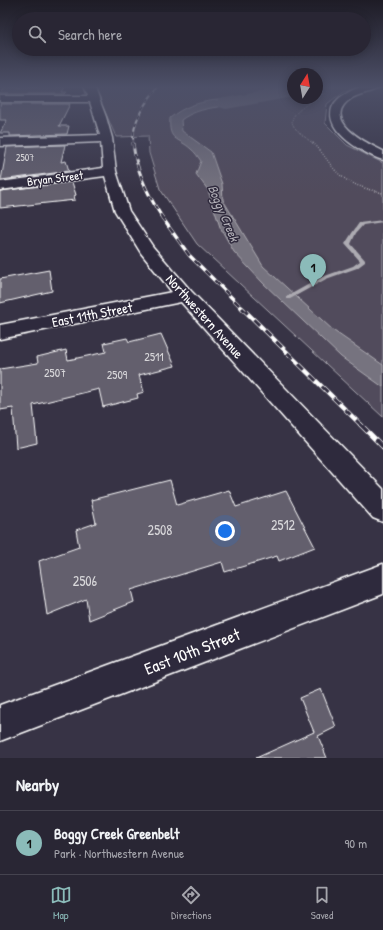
<!DOCTYPE html>
<meta charset="utf-8">
<style>
body{margin:0;font-family:"Patrick Hand",sans-serif;background:#312e3c;color:#f1f3f6}
.compass{position:absolute;left:287px;top:68px;width:36px;height:36px;border-radius:50%;background:#292634;box-shadow:0 2px 10px #0003;rotate:11deg}
.you{position:absolute;left:225px;top:531px;width:14px;height:14px;margin:-10px;border:3px solid #fff;border-radius:50%;background:#1a73e8;box-shadow:0 0 0 6px #1a73e833}
.badge{display:grid;place-items:center;width:26px;height:26px;border-radius:50%;background:#8bbbb9;color:#111;font-size:13px;font-weight:700}
.pin{position:absolute;translate:-50% -33px;filter:drop-shadow(0 1px 2px #0008)}
.pin::after{content:'';position:absolute;top:21px;width:14px;height:12px;background:inherit;clip-path:polygon(0 0,100% 0,50% 100%)}
.list{margin:0;padding:0;list-style:none}
h2{display:flex;justify-content:space-between;align-items:center;height:52px;margin:0;padding:0 16px;font-size:17px}
h2 small{font-size:13px;font-weight:400;color:#a5a5ac}
.list li{display:grid;grid-template-columns:26px 1fr auto;gap:12px;align-items:center;box-sizing:border-box;height:64px;padding:0 16px;border-top:1px solid #45434f}
.list b{display:block;font-size:15px;white-space:nowrap}
.list p{margin:0;font-size:13px;white-space:nowrap;color:#a5a5ac}
.list em{font-size:13px;font-style:normal;color:#a5a5ac}
.icon{flex:none;width:22px;height:22px;fill:none;stroke:currentColor;stroke-width:2;stroke-linecap:round;stroke-linejoin:round}
.map{position:relative;flex:none;width:383px;height:758px;overflow:hidden}
.search{position:absolute;background:#292634;box-shadow:0 2px 10px #0003;left:12px;right:12px;top:12px;height:44px;display:flex;align-items:center;gap:10px;box-sizing:border-box;padding:0 14px;border-radius:22px;color:#a5a5ac;font-size:15px}
.sheet{height:116px;background:#292634}
nav{display:flex;justify-content:space-around;align-items:center;box-sizing:border-box;height:56px;border-top:1px solid #45434f;background:#292634;font-size:11px;color:#a5a5ac}
nav a{display:grid;justify-items:center;gap:2px}
nav .on{color:#8bbbb9}
.map>svg:first-child{display:block}
</style>
<div class="map">
<svg width="383" height="758" viewBox="0 0 383 758">
<rect width="100%" height="100%" fill="#373345"/>
<filter id="ink" filterUnits="userSpaceOnUse"><feTurbulence type="fractalNoise" baseFrequency=".025" numOctaves="2"/><feDisplacementMap in="SourceGraphic" scale="8" xChannelSelector="R" yChannelSelector="G"/><feConvolveMatrix kernelMatrix="1 2 1 2 8 2 1 2 1" color-interpolation-filters="sRGB"/></filter>
<g filter="url(#ink)">
<polygon fill="#514c5c" stroke="#a8a6ae" points="94,86 293,86 293,98 317,98 317,86 360,86 344,91 327,104 325,123 347,145 383,163 383,417 197,244 160,189 149,153 148,136 116,137"/>
<path fill="#76737f" stroke="#adabb2" d="M283,86H293V91C279,95 266,100 252,103C228,107 201,105 181,120L182,131L211,152L222,184L223,200L263,266L334,331L383,365V387L341,357L263,283L234,252L220,227L208,190L196,174L201,161C198,157 195,152 191,149C178,137 168,142 170,118C197,95 228,102 260,95C268,93 276,91 283,86Z"/>
<g fill="none" stroke-linecap="round" stroke-linejoin="round">
<polygon fill="#adabb2" fill-rule="evenodd" points="383,220 383,222 363,225 356,233 351,244 365,260 365,262 357,268 326,279 290,299 286,299 286,297 322,277 353,266 360,261 345,244 352,233 359,223"/>
<polygon fill="#76737f" fill-rule="evenodd" points="281,86 293,86 293,97 226,109 219,107 216,103 219,99 281,88"/>
</g>
<g fill="#635f6d" stroke="#fff">
<polygon points="6,87 65,87 62,92 67,92 65,94 0,94"/>
<polygon points="0,104 70,104 59,126 69,126 67,134 10,136 10,133 0,133 7,120 0,120"/>
<polygon points="65,145 61,162 66,161 69,171 1,180 7,147"/>
<polygon points="72,182 76,195 74,196 75,200 0,208 0,191"/>
<polygon points="49,270 52,291 0,303 0,279"/>
<polygon points="161,334 175,366 139,375 144,392 137,394 138,398 103,407 99,389 33,405 37,443 16,448 13,408 0,410 0,369 38,363 37,357 66,350 68,360 106,352 104,343 127,338 129,342"/>
<polygon points="170,480 177,505 229,490 236,507 286,491 315,547 279,561 277,556 225,572 222,562 131,590 134,602 89,620 86,599 47,615 39,561 79,547 76,530 96,523 91,500"/>
<polygon points="321,689 336,727 318,736 327,758 256,758 314,732 300,698"/>
</g>
<g fill="none" stroke-linecap="round" stroke-linejoin="round">
<defs>
<g id="minor">
<polygon points="84,86 94,86 106,117 112,138 116,171 129,211 153,247 191,291 383,489 383,522 373,518 181,302 0,339 0,325 172,292 141,253 115,211 105,176 0,190 0,182 103,168 101,142 0,146 0,138 100,135 90,102 0,102 0,96 88,96"/>
<path d="M364,86H381C374,92 361,93 352,98C319,119 366,143 383,151V160C376,158 369,154 363,151C326,130 315,101 364,86Z"/>
<polygon points="383,564 383,594 0,741 0,705"/>
</g>
</defs>
<use href="#minor" stroke="#fff" stroke-width="3"/>
<g stroke="#fff" stroke-width="1" stroke-dasharray="0.5 1.5" stroke-linecap="butt">
<polyline points="317,98 328,91"/>
<path d="M314,144C284,122 285,119 316,98"/>
</g>
<path stroke="#fff" stroke-width="1.5" stroke-dasharray="0.5 2" stroke-linecap="butt" d="M313,143C322,151 327,161 335,170C347,184 366,189 383,193"/>
<use href="#minor" fill="#2f2a3d" fill-rule="evenodd"/>
<defs>
<path id="rail-far4" d="M133,144C132,121 145,102 159,86"/>
<path id="rail-far3" d="M133,143C136,170 147,194 162,217"/>
<polyline id="rail-far2" points="161,216 189,255 243,309"/>
<polyline id="rail-far1" points="242,308 361,425"/>
<polyline id="rail" points="360,424 383,447"/>
</defs>
<use href="#rail-far4" stroke="#fff" stroke-width="2"/>
<use href="#rail-far3" stroke="#fff" stroke-width="3"/>
<use href="#rail-far2" stroke="#fff" stroke-width="3.5"/>
<use href="#rail-far1" stroke="#fff" stroke-width="4.5"/>
<use href="#rail" stroke="#fff" stroke-width="5"/>
<use href="#rail-far4" stroke="#2f2a3d" stroke-width="1.5" stroke-dasharray="4.5" stroke-linecap="butt"/>
<use href="#rail-far3" stroke="#2f2a3d" stroke-width="2" stroke-dasharray="5.5" stroke-linecap="butt"/>
<use href="#rail-far2" stroke="#2f2a3d" stroke-width="2.5" stroke-dasharray="7" stroke-linecap="butt"/>
<use href="#rail-far1" stroke="#2f2a3d" stroke-width="3" stroke-dasharray="8" stroke-linecap="butt"/>
<use href="#rail" stroke="#2f2a3d" stroke-width="3.5" stroke-dasharray="11" stroke-linecap="butt"/>
</g>
</g>
<linearGradient id="sky" x2="0" y2="1"><stop stop-color="#1e1c26"/><stop offset="0.45" stop-color="#4d5068"/><stop offset="1" stop-color="#4d5068" stop-opacity="0"/></linearGradient>
<rect width="383" height="193" fill="url(#sky)"/>
<g text-anchor="middle" dominant-baseline="central" stroke-width="3" stroke-linejoin="round" paint-order="stroke">
<g font-size="10" fill="#d8d7da">
<text x="25" y="157">2507</text>
</g>
<g font-size="12" fill="#fff" stroke="#2f2a3d">
<text transform="translate(55 178) rotate(-7)">Bryan Street</text>
</g>
<g font-size="12" fill="#d8d7da">
<text x="154" y="356">2511</text>
<text x="55" y="372">2507</text>
<text x="117" y="374">2509</text>
</g>
<g font-size="13" font-style="italic" fill="#b4b2b9" stroke="#2f2a3d">
<text transform="translate(224 213) rotate(67)">Boggy Creek</text>
</g>
<g font-size="14" fill="#fff" stroke="#2f2a3d">
<text transform="translate(92 314) rotate(-11)">East 11th Street</text>
<text transform="translate(205 316) rotate(48)">Northwestern Avenue</text>
</g>
<g font-size="14" fill="#d8d7da">
<text x="283" y="524">2512</text>
<text x="160" y="529">2508</text>
<text x="85" y="580">2506</text>
</g>
<g font-size="17" fill="#fff" stroke="#2f2a3d">
<text transform="translate(192 651) rotate(-21)">East 10th Street</text>
</g>
</g>
</svg>
<svg class="compass" viewBox="-18 -18 36 36"><path d="M0-13l5 13h-10z" fill="#e53935"/><path d="M0 13l5-13h-10z" fill="#a5a5ac"/></svg>
<div class="you"></div>
<div class="pin badge" style="left:313px;top:287px">1</div>
<div class="search"><svg class="icon" aria-label="search" viewBox="0 0 24 24"><circle cx="10" cy="10" r="6"/><path d="M15 15l6 6"/></svg>Search here</div>
</div>
<section class="sheet">
<h2>Nearby<small></small></h2>
<ul class="list">
<li><span class="badge">1</span><div><b>Boggy Creek Greenbelt</b><p>Park · Northwestern Avenue</p></div><em>90 m</em></li>
</ul>
</section>
<nav>
<a class="on"><svg class="icon" aria-label="map" viewBox="0 0 24 24"><path d="M3 6l6-2 6 2 6-2v14l-6 2-6-2-6 2zM9 4v14M15 6v14"/></svg>Map</a>
<a><svg class="icon" aria-label="directions" viewBox="0 0 24 24"><path d="M12 3l9 9-9 9-9-9zM9 14v-3h6M13 9l2 2-2 2"/></svg>Directions</a>
<a><svg class="icon" aria-label="saved" viewBox="0 0 24 24"><path d="M7 4h10v16l-5-4-5 4z"/></svg>Saved</a>
</nav>
